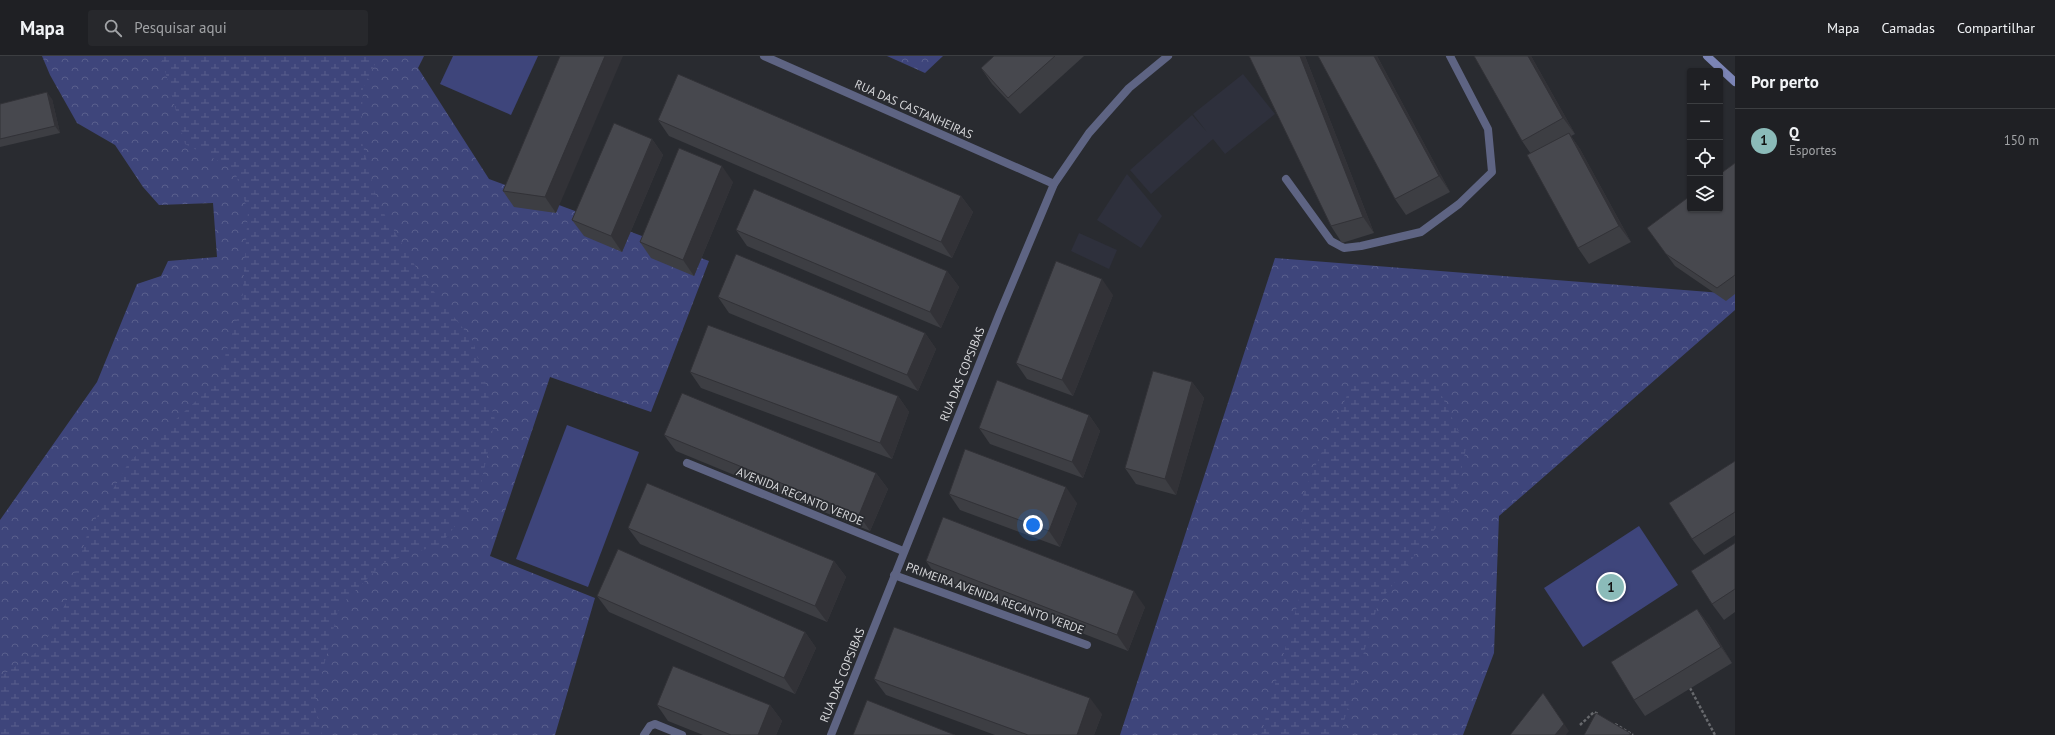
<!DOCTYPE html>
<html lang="pt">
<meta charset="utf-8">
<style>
body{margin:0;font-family:"PT Sans",sans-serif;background:#27282c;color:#f1f3f6}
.controls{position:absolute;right:12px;top:12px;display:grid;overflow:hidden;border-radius:4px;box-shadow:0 1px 3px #0004}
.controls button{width:36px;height:36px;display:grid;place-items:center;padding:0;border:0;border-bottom:1px solid #3c3e41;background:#1f2024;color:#f1f3f6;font:20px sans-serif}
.you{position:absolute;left:1033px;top:469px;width:14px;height:14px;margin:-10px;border:3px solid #fff;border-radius:50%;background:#1a73e8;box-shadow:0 0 0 6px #1a73e833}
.badge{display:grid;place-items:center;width:26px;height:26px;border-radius:50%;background:#8bbbb9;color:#111;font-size:13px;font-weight:700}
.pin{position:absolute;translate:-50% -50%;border:2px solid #fff;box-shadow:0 1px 4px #0006}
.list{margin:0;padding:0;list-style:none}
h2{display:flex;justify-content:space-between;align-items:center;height:52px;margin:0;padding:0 16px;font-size:17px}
h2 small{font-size:13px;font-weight:400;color:#a1a3a6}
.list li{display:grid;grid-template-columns:26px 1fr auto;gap:12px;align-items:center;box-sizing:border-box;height:64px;padding:0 16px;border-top:1px solid #3c3e41}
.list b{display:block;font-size:15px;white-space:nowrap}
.list p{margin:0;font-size:13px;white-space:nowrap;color:#a1a3a6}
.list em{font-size:13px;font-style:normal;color:#a1a3a6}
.icon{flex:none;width:22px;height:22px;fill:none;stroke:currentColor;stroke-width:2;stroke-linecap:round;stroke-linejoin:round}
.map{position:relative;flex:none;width:1735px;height:679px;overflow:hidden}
header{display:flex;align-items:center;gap:24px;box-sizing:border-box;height:56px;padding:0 20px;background:#1f2024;border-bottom:1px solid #3c3e41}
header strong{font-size:19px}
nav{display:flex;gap:22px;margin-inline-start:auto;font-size:14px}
.search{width:280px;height:36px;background:#27282c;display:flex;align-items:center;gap:10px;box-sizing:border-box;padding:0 14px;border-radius:4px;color:#a1a3a6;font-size:15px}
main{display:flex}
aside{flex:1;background:#1f2024}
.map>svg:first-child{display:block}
</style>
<header>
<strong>Mapa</strong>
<div class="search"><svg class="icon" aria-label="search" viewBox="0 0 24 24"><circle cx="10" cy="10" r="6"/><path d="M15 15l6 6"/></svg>Pesquisar aqui</div>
<nav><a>Mapa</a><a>Camadas</a><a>Compartilhar</a></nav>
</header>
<main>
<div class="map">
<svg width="1735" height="679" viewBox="0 0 1735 679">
<defs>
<pattern id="forest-crowns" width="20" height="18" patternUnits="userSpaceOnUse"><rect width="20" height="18" fill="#3e457b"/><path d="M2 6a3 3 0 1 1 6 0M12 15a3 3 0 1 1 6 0" fill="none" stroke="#595f8d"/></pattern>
<pattern id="wetland-marsh" width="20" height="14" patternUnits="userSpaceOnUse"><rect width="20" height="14" fill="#3e457b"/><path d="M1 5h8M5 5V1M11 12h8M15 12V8" fill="none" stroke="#595f8d"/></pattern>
</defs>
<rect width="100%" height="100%" fill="#292b30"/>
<g fill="#2e303c">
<polygon points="1243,18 1275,58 1225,98 1213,83 1151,138 1130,114 1192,59 1207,76 1193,58"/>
<polygon points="1127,118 1162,160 1141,192 1097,164"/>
<polygon points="1079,177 1117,194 1109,213 1071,195"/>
</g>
<g fill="#3e457b">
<polygon points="453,0 538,0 511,59 440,28"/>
<polygon points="567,369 639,396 588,531 516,503"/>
<polygon points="1639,470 1678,529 1583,591 1544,532"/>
</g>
<g fill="url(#forest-crowns)">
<polygon points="42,0 424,0 418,12 489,123 709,205 651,356 550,321 490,500 595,542 555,679 0,679 0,464 97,326 137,228 161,220 168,205 217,201 213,147 159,149 143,131 115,89 77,67 50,19"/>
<polygon points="887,0 943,0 925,17"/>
<polygon points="1275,202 1735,238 1735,254 1499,460 1494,597 1463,679 1120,679"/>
</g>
<g fill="url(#wetland-marsh)">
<polygon points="161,0 379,0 363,32 361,82 377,146 420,218 473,285 495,364 478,441 441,488 383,507 339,551 314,648 322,679 0,679 0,621 41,593 66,547 88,476 129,406 217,326 242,246 248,155 234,113 185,88"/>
<polygon points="1434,323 1466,392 1454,448 1378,548 1340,679 1261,679 1299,543 1303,438 1353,326"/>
</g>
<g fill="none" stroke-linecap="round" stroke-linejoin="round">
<g stroke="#67696d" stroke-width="2.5" stroke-dasharray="3 2" stroke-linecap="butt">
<polyline points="1690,632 1715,679"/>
<polyline points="1615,668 1633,679"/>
<polyline points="1580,669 1594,656 1598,658"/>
</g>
<g stroke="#5e6483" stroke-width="8">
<polyline points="764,0 1054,128"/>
<polyline points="1286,123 1331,185 1344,192 1361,190 1421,176 1459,148 1492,116 1488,73 1450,0"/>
<polyline points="687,407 903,495"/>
<polyline points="894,519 1087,589"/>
<polyline points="644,679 650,670 655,668 682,679"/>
<polyline points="831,679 999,259 1054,128 1089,77 1129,32 1168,0"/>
</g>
<polyline stroke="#7b84b5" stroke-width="8" points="1707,0 1735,26"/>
</g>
<g fill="#3d3e43">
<polygon points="560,0 556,157 514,151 503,135"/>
<polygon points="994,0 1084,0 1020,58 992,28 981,12"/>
<polygon points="1249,0 1305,0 1374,177 1342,187 1331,170"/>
<polygon points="1318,0 1377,0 1450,136 1406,159 1395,143"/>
<polygon points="1531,0 1575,78 1571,80 1580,93 1631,186 1589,208 1578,192 1531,98 1522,85"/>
<polygon points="52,43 60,77 0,91 0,48"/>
<polygon points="658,64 961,140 973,156 952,202 669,80"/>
<polygon points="652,83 663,99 622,196 584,180 572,164"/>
<polygon points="1735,107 1735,238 1726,245 1675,210 1647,172"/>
<polygon points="733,126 694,220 651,202 640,186"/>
<polygon points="736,174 947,215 959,231 941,272 747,190"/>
<polygon points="1113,239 1073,340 1027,323 1016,307"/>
<polygon points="718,241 925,277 936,293 918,335 729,257"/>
<polygon points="690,316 898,340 909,356 892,403 701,332"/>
<polygon points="1192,326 1204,342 1176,439 1136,428 1125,412"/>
<polygon points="1089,359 1100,375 1083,422 990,388 979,372"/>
<polygon points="664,379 876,417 888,433 870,475 676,395"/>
<polygon points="1735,405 1735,479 1704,499 1692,483"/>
<polygon points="949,438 1077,447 1060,491 960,454"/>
<polygon points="628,472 834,505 846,521 827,566 640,488"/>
<polygon points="1735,487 1735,556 1724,564 1712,548"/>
<polygon points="926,505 1145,551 1128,595 937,521"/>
<polygon points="597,540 805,576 816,592 795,638 609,556"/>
<polygon points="1697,553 1709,569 1732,607 1645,660 1634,644"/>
<polygon points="874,623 1102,658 1094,679 995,679 886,639"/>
<polygon points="657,649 770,649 782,665 776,679 703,679 668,665"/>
</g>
<g fill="#323237">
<polygon points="605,0 623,0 556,157 545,141"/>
<polygon points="1300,0 1305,0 1374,177 1363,161"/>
<polygon points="1374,0 1377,0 1450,136 1439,120"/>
<polygon points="1528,0 1531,0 1575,78 1563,62"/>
<polygon points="47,36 52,43 60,77 55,70"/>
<polygon points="1569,77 1580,93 1631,186 1619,170"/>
<polygon points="652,83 663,99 622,196 611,180"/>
<polygon points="722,110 733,126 694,220 683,204"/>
<polygon points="961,140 973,156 952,202 941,186"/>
<polygon points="947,215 959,231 941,272 930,256"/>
<polygon points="1102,223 1113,239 1073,340 1062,324"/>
<polygon points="925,277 936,293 918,335 907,319"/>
<polygon points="1192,326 1204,342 1176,439 1165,423"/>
<polygon points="898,340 909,356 892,403 880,387"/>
<polygon points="1089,359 1100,375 1083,422 1072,406"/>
<polygon points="876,417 888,433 870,475 859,459"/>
<polygon points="1066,431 1077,447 1060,491 1049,475"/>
<polygon points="834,505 846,521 827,566 815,550"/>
<polygon points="1134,535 1145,551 1128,595 1117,579"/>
<polygon points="1697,553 1709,569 1732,607 1721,591"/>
<polygon points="805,576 816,592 795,638 784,622"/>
<polygon points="1090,642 1102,658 1094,679 1077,679"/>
<polygon points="1548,644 1569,675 1566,679 1555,679"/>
<polygon points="770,649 782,665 776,679 758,679"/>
</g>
<g fill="#47484e" stroke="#323237">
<polygon points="560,0 605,0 545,141 503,135"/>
<polygon points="994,0 1055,0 1008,42 981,12"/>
<polygon points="1249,0 1300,0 1363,161 1331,170"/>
<polygon points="1318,0 1374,0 1439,120 1395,143"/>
<polygon points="1474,0 1528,0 1563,62 1522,85"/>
<polygon points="678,18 961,140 941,186 658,64"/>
<polygon points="47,36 55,70 0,83 0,48"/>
<polygon points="614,67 652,83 611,180 572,164"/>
<polygon points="1569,77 1619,170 1578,192 1527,99"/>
<polygon points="679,92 722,110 683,204 640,186"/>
<polygon points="1735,107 1735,219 1717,232 1666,198 1647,172 1690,140 1690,153 1720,153 1720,118"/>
<polygon points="754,133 947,215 930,256 736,174"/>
<polygon points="736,198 925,277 907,319 718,241"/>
<polygon points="1056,205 1102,223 1062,324 1016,307"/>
<polygon points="708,269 898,340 880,387 690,316"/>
<polygon points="1153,315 1192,326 1165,423 1125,412"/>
<polygon points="997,324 1089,359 1072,406 979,372"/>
<polygon points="682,337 876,417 859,459 664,379"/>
<polygon points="965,393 1066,431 1049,475 949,438"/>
<polygon points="1735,405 1735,456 1692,483 1669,447"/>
<polygon points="647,427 834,505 815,550 628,472"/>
<polygon points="943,461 1134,535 1117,579 926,505"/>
<polygon points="1735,487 1735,533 1712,548 1691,515"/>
<polygon points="618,493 805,576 784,622 597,540"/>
<polygon points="1697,553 1721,591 1634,644 1611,606"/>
<polygon points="894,571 1090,642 1077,679 1028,679 874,623"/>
<polygon points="673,610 770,649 758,679 731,679 657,649"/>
<polygon points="1543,637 1564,668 1555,679 1510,679"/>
<polygon points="867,644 955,679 853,679"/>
<polygon points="1596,657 1630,677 1629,679 1584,679"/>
</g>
<g text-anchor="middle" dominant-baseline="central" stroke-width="3.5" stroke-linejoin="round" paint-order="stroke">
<g font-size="12" fill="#d4d5d8" stroke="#292b30">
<text transform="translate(914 53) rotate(24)">RUA DAS CASTANHEIRAS</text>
<text transform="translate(962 318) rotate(-68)">RUA DAS COPSIBAS</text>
<text transform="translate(800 440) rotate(22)">AVENIDA RECANTO VERDE</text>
<text transform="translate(995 542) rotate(20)">PRIMEIRA AVENIDA RECANTO VERDE</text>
<text transform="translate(842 619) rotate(-68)">RUA DAS COPSIBAS</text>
</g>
</g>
</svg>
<div class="controls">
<button>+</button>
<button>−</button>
<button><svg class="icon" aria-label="locate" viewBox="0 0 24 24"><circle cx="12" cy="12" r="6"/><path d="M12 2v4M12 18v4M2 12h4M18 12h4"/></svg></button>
<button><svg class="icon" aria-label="layers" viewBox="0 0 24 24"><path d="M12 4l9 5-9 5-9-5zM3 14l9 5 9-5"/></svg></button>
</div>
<div class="you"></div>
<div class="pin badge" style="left:1611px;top:531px">1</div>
</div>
<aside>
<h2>Por perto<small></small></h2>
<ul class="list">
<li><span class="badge">1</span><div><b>Q</b><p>Esportes</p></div><em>150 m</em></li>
</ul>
</aside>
</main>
